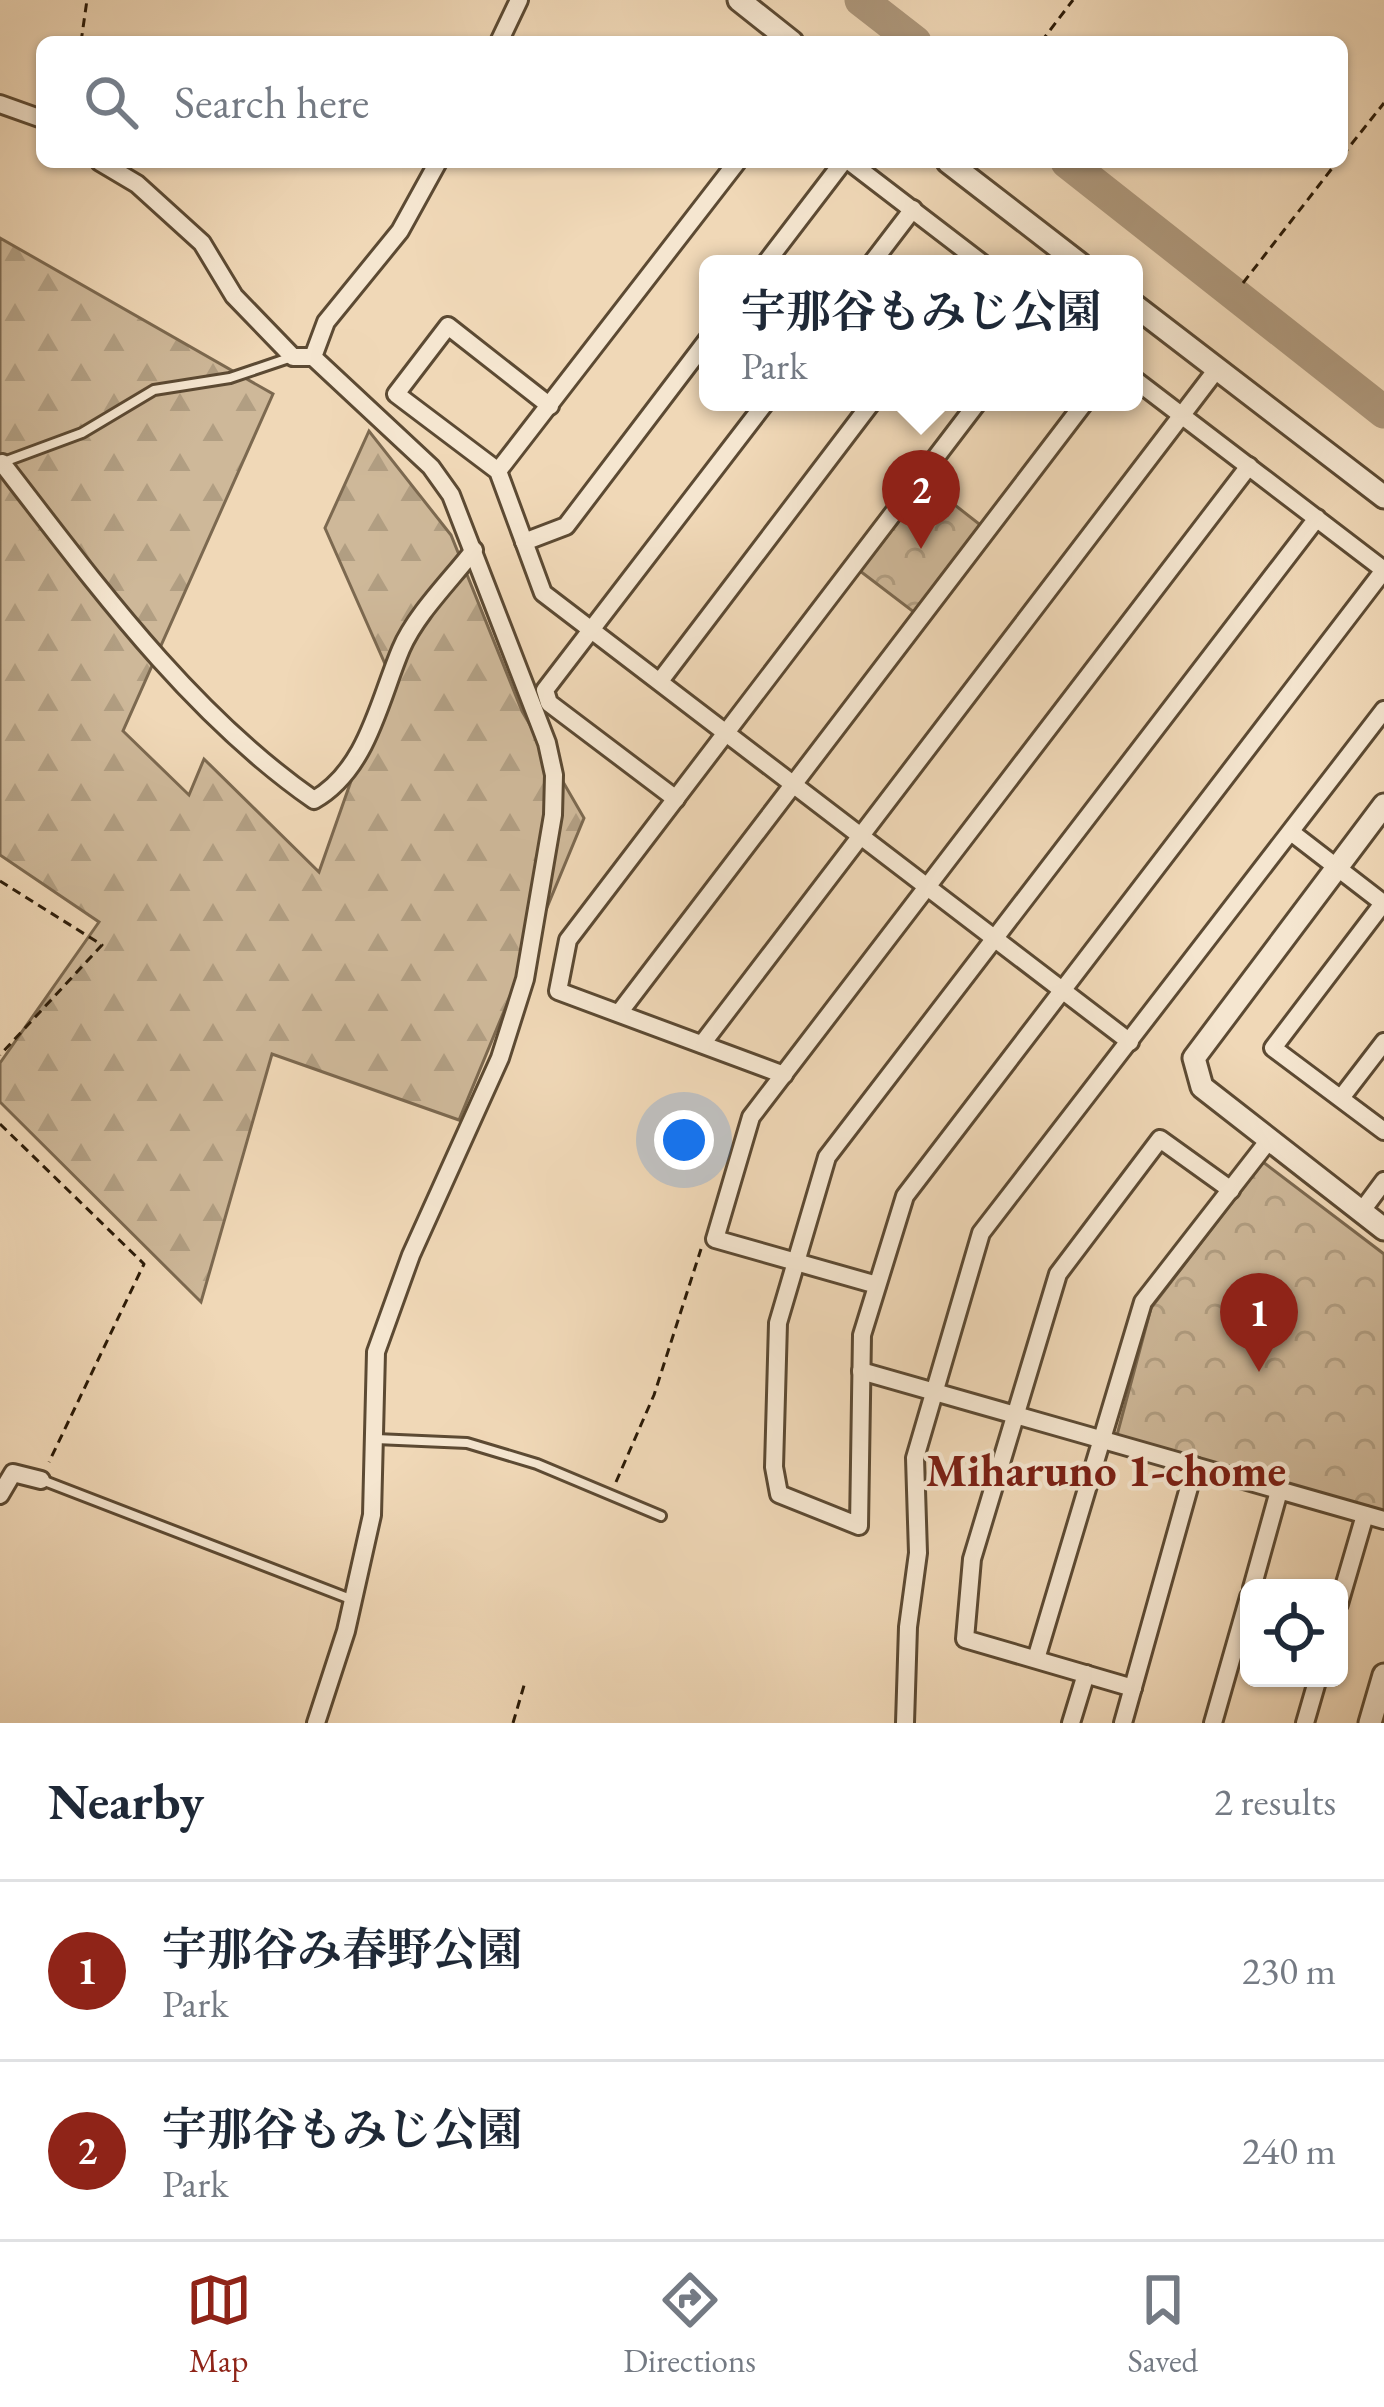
<!DOCTYPE html>
<meta charset="utf-8">
<style>
body{margin:0;font-family:"EB Garamond","Noto Serif JP",serif;background:#f6f6f7;color:#1f2937}
.controls{position:absolute;right:36px;bottom:36px;display:grid;overflow:hidden;border-radius:18px;box-shadow:0 3px 9px #0004}
.controls button{width:108px;height:108px;display:grid;place-items:center;padding:0;border:0;border-bottom:3px solid #e0e1e3;background:#fff;color:#1f2937;font:60px sans-serif}
.you{position:absolute;left:684px;top:1140px;width:42px;height:42px;margin:-30px;border:9px solid #fff;border-radius:50%;background:#1a73e8;box-shadow:0 0 0 18px #1a73e833}
.badge{display:grid;place-items:center;width:78px;height:78px;border-radius:50%;background:#8f2418;color:#fff;font-size:39px;font-weight:700}
.pin{position:absolute;translate:-50% -99px;filter:drop-shadow(0 3px 6px #0008)}
.pin::after{content:'';position:absolute;top:63px;width:42px;height:36px;background:inherit;clip-path:polygon(0 0,100% 0,50% 100%)}
.popup{position:absolute;left:699px;top:255px;width:444px;height:156px;box-sizing:border-box;display:grid;place-content:center;border-radius:18px;background:#fff;filter:drop-shadow(0 3px 9px #0005);font-size:39px;white-space:nowrap;color:#747a83}
.popup b{font-size:45px;color:#1f2937}
.popup::after{content:'';position:absolute;left:50%;top:100%;margin-left:-24px;border:24px solid transparent;border-top-color:#fff}
.list{margin:0;padding:0;list-style:none}
h2{display:flex;justify-content:space-between;align-items:center;height:156px;margin:0;padding:0 48px;font-size:51px}
h2 small{font-size:39px;font-weight:400;color:#747a83}
.list li{display:grid;grid-template-columns:78px 1fr auto;gap:36px;align-items:center;box-sizing:border-box;height:180px;padding:0 48px;border-top:3px solid #e0e1e3}
.list b{display:block;font-size:45px;white-space:nowrap}
.list p{margin:0;font-size:39px;white-space:nowrap;color:#747a83}
.list em{font-size:39px;font-style:normal;color:#747a83}
.icon{flex:none;width:66px;height:66px;fill:none;stroke:currentColor;stroke-width:2;stroke-linecap:round;stroke-linejoin:round}
.map{position:relative;flex:none;width:1384px;height:1723px;overflow:hidden}
.search{position:absolute;background:#fff;box-shadow:0 3px 9px #0004;left:36px;right:36px;top:36px;height:132px;display:flex;align-items:center;gap:30px;box-sizing:border-box;padding:0 42px;border-radius:18px;color:#747a83;font-size:45px}
.sheet{height:516px;background:#fff}
nav{display:flex;justify-content:space-around;align-items:center;box-sizing:border-box;height:168px;border-top:3px solid #e0e1e3;background:#fff;font-size:33px;color:#747a83}
nav a{display:grid;justify-items:center;gap:6px}
nav .on{color:#8f2418}
.map>svg:first-child{display:block}
</style>
<div class="map">
<svg width="1384" height="1723" viewBox="0 0 1384 1723">
<defs>
<pattern id="forest-firs" width="22" height="20" patternUnits="userSpaceOnUse" patternTransform="scale(3)"><rect width="22" height="20" fill="#ceb899"/><path d="M5 1l3.5 6h-7zM16 11l3.5 6h-7z" fill="#b19e82"/></pattern>
<pattern id="park-crowns" width="20" height="18" patternUnits="userSpaceOnUse" patternTransform="scale(3)"><rect width="20" height="18" fill="#ceb899"/><path d="M2 6a3 3 0 1 1 6 0M12 15a3 3 0 1 1 6 0" fill="none" stroke="#b19e82"/></pattern>
</defs>
<rect width="100%" height="100%" fill="#f0d8b7"/>
<filter id="stains"><feTurbulence type="fractalNoise" baseFrequency=".00167" numOctaves="4"/><feColorMatrix values="0 0 0 0 .2 0 0 0 0 .09 0 0 0 0 .02 0 0 0 .5 -.17"/></filter>
<radialGradient id="worn" r=".72"><stop offset=".6" stop-color="#630" stop-opacity="0"/><stop offset="1" stop-color="#630" stop-opacity=".3"/></radialGradient>
<polygon fill="url(#forest-firs)" stroke="#7c6950" stroke-width="3" points="0,238 273,394 123,731 189,795 204,759 319,872 389,673 325,528 369,431 451,535 522,711 584,818 459,1120 272,1054 201,1302 0,1102 0,1063 99,922 0,855"/>
<g fill="url(#park-crowns)" stroke="#7c6950" stroke-width="3">
<polygon points="928,484 983,527 915,613 860,571"/>
<polygon points="1263,1162 1384,1254 1384,1513 1117,1435 1151,1308"/>
</g>
<g fill="none" stroke-linecap="round" stroke-linejoin="round">
<g stroke="#ad977b" stroke-width="33">
<polyline points="861,0 915,42"/>
<polyline points="1067,162 1384,412"/>
</g>
<defs>
<g id="service">
<polyline points="1,463 82,433 154,390 230,378 289,358"/>
<polyline points="376,1439 467,1443 537,1464 661,1516"/>
<polyline points="42,1480 353,1600"/>
</g>
<g id="minor">
<polyline points="499,42 519,0"/>
<polyline points="0,104 42,119"/>
<polyline points="100,162 137,184 202,243 234,296 293,357 313,357"/>
<polyline points="850,162 983,264"/>
<polyline points="765,264 843,162"/>
<polyline points="871,264 913,209"/>
<path d="M1134,379C1217,443 1301,506 1384,570L905,1196L862,1335L859,1526L779,1494L774,1467L778,1323L827,1157L1317,518"/>
<polyline points="550,406 448,326 396,394 498,471 543,593 1130,1042"/>
<path d="M2,463C94,582 189,713 314,800C367,770 379,701 401,649C416,614 451,580 474,550"/>
<polyline points="498,471 737,162"/>
<polyline points="524,542 566,526 708,339"/>
<polyline points="660,681 872,402"/>
<polyline points="676,799 549,703 545,690 766,402"/>
<polyline points="1291,832 1383,903"/>
<polyline points="1384,902 1273,1048 1384,1131"/>
<polyline points="619,1013 1085,402"/>
<polyline points="702,1044 1217,369"/>
<polyline points="784,1075 558,991 568,940 978,402"/>
<polyline points="1341,1098 1384,1042"/>
<polyline points="1361,1212 1384,1181"/>
<polyline points="877,1285 715,1239 751,1117 1249,466"/>
<polyline points="861,1371 1384,1520"/>
<polyline points="0,1495 13,1473 41,1480"/>
<polyline points="1252,1588 1279,1491"/>
<polyline points="1339,1604 1365,1515"/>
<polyline points="1036,1659 1143,1302 1269,1140"/>
<polyline points="1133,1688 965,1639 972,1559 1058,1274 1160,1139 1231,1190"/>
<polyline points="316,1723 346,1631 372,1515 376,1352 411,1255 500,1058 525,979 553,815 554,775 547,743 451,495 431,467 313,357 326,322 400,231 438,162"/>
<polyline points="905,1723 908,1627 918,1553 915,1458 981,1233 1384,710"/>
<polyline points="1071,1723 1086,1674"/>
<polyline points="1123,1723 1195,1466"/>
<polyline points="1213,1723 1249,1597"/>
<polyline points="1305,1723 1318,1678"/>
</g>
<g id="tertiary">
<polyline points="739,0 792,42"/>
<polyline points="948,162 1080,264"/>
<polyline points="1134,305 1384,497"/>
<polyline points="1384,805 1194,1058 1202,1087 1384,1229"/>
<polyline points="1370,1723 1384,1675"/>
</g>
</defs>
<use href="#service" stroke="#5c4a33" stroke-width="14"/>
<use href="#minor" stroke="#5c4a33" stroke-width="22"/>
<use href="#tertiary" stroke="#5c4a33" stroke-width="27"/>
<g stroke="#2a1a07" stroke-width="3" stroke-dasharray="9 6" stroke-linecap="butt">
<polyline points="81,42 87,0"/>
<polyline points="1041,42 1073,0"/>
<polyline points="1342,156 1384,103"/>
<polyline points="1243,283 1337,162"/>
<polyline points="0,881 102,945 0,1055"/>
<polyline points="0,1124 144,1264 49,1462"/>
<polyline points="616,1482 654,1395 701,1249"/>
<polyline points="513,1723 525,1682"/>
</g>
<use href="#service" stroke="#f5e6d0" stroke-width="8"/>
<use href="#minor" stroke="#f5e6d0" stroke-width="16"/>
<use href="#tertiary" stroke="#f5e6d0" stroke-width="21"/>
</g>
<g text-anchor="middle" dominant-baseline="central" stroke-width="9" stroke-linejoin="round" paint-order="stroke">
<g font-size="45" font-weight="bold" fill="#7a1f14" stroke="#f5e6d0">
<text x="1106" y="1470">Miharuno 1-chome</text>
</g>
</g>
<rect width="100%" height="100%" filter="url(#stains)"/>
<rect width="100%" height="100%" fill="url(#worn)"/>
</svg>
<div class="controls">
<button><svg class="icon" aria-label="locate" viewBox="0 0 24 24"><circle cx="12" cy="12" r="6"/><path d="M12 2v4M12 18v4M2 12h4M18 12h4"/></svg></button>
</div>
<div class="you"></div>
<div class="pin badge" style="left:1259px;top:1372px">1</div>
<div class="pin badge" style="left:921px;top:549px">2</div>
<div class="popup"><b>宇那谷もみじ公園</b>Park</div>
<div class="search"><svg class="icon" aria-label="search" viewBox="0 0 24 24"><circle cx="10" cy="10" r="6"/><path d="M15 15l6 6"/></svg>Search here</div>
</div>
<section class="sheet">
<h2>Nearby<small>2 results</small></h2>
<ul class="list">
<li><span class="badge">1</span><div><b>宇那谷み春野公園</b><p>Park</p></div><em>230 m</em></li>
<li><span class="badge">2</span><div><b>宇那谷もみじ公園</b><p>Park</p></div><em>240 m</em></li>
</ul>
</section>
<nav>
<a class="on"><svg class="icon" aria-label="map" viewBox="0 0 24 24"><path d="M3 6l6-2 6 2 6-2v14l-6 2-6-2-6 2zM9 4v14M15 6v14"/></svg>Map</a>
<a><svg class="icon" aria-label="directions" viewBox="0 0 24 24"><path d="M12 3l9 9-9 9-9-9zM9 14v-3h6M13 9l2 2-2 2"/></svg>Directions</a>
<a><svg class="icon" aria-label="saved" viewBox="0 0 24 24"><path d="M7 4h10v16l-5-4-5 4z"/></svg>Saved</a>
</nav>
